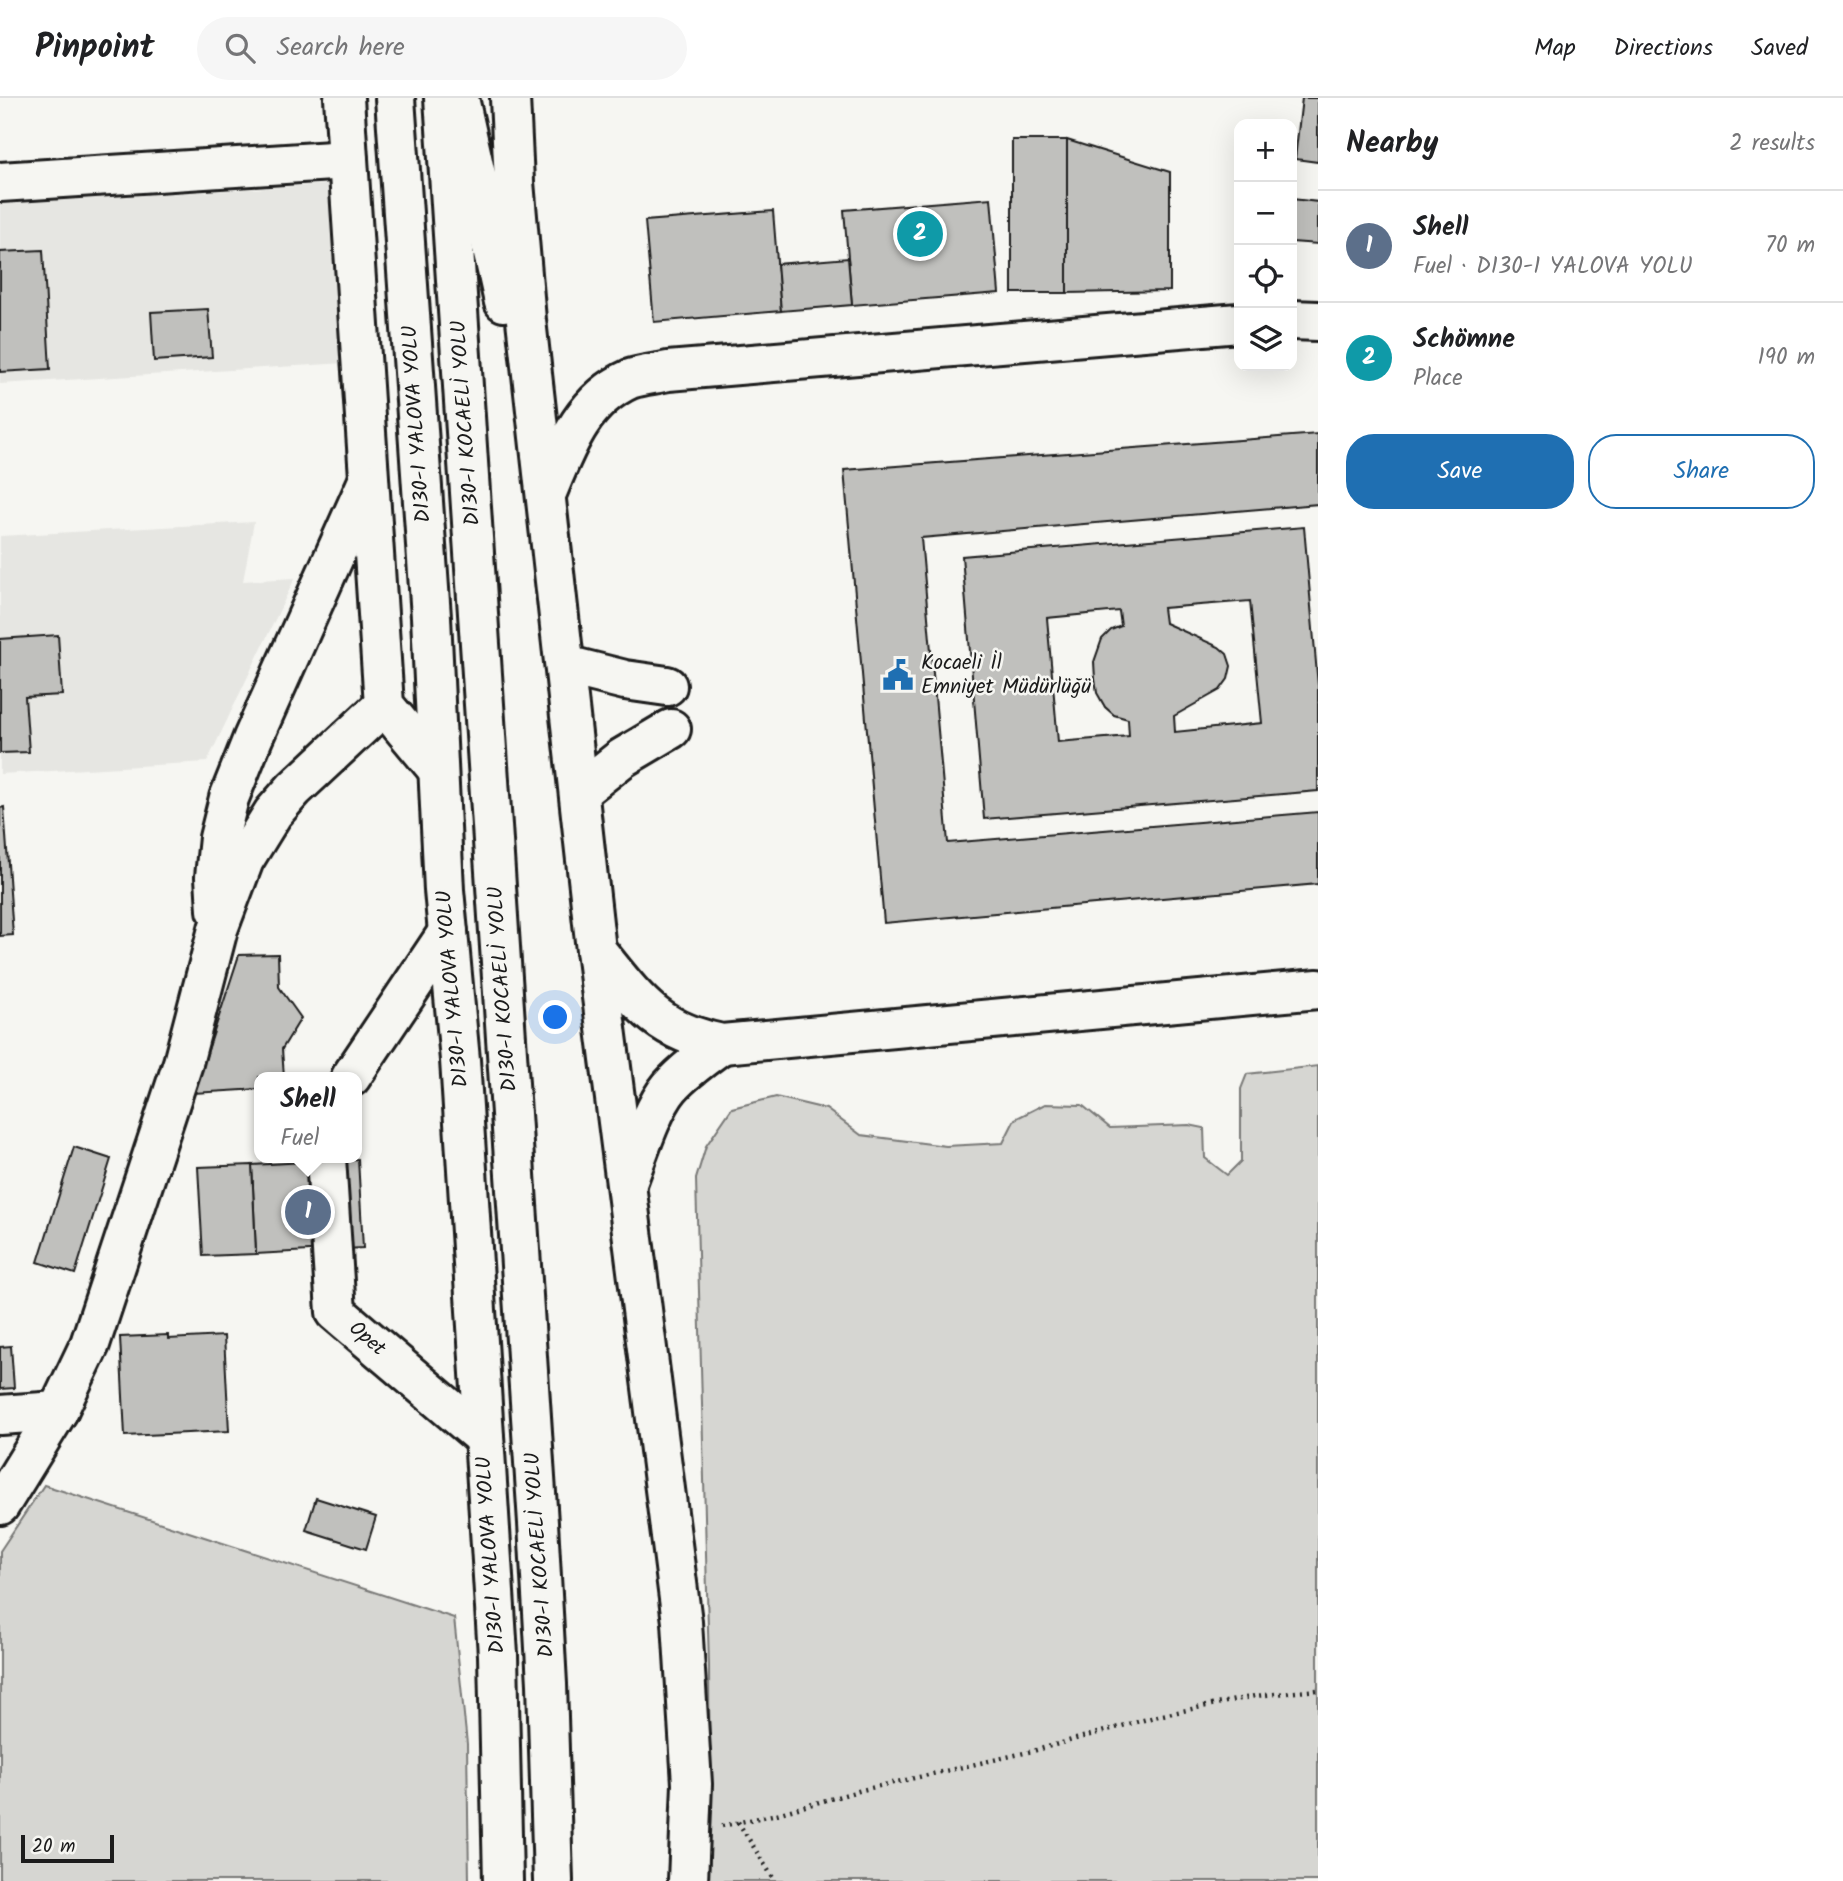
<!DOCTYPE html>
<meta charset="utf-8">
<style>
body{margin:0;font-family:Kalam,sans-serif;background:#f6f6f6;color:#202124}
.controls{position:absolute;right:21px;top:21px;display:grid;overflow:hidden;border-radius:14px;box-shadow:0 7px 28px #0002}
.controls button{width:63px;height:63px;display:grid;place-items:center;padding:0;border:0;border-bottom:2px solid #e0e0e0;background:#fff;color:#202124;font:35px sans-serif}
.scale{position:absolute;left:21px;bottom:18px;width:93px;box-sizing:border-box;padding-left:7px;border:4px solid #1c1c1c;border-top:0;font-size:19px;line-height:24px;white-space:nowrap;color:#1c1c1c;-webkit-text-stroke:5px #f6f6f2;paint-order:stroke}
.you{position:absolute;left:556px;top:920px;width:24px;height:24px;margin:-18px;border:5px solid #fff;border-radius:50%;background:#1a73e8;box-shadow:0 0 0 10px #1a73e833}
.badge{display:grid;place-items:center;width:46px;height:46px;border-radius:50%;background:#1f6fb2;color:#fff;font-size:23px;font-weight:700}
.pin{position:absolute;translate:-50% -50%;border:4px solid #fff;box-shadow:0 2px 7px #0006}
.popup{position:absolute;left:254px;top:974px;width:108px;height:91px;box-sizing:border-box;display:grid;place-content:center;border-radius:14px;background:#fff;filter:drop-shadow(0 2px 5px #0005);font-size:23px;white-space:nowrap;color:#757577}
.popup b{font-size:26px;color:#202124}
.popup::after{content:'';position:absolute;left:50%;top:100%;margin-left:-14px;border:14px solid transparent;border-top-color:#fff}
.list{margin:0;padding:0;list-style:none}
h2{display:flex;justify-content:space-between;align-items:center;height:91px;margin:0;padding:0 28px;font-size:30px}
h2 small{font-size:23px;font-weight:400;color:#757577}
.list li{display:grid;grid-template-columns:46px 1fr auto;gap:21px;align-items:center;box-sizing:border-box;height:112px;padding:0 28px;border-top:2px solid #e0e0e0}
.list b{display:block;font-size:26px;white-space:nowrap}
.list p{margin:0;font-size:23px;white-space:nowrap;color:#757577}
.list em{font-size:23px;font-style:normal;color:#757577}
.actions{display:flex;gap:14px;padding:21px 28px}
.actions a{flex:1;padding:16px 0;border:2px solid #1f6fb2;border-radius:28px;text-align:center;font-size:24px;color:#1f6fb2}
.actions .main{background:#1f6fb2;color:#fff}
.icon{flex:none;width:38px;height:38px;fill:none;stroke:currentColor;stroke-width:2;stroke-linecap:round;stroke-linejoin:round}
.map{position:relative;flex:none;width:1318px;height:1783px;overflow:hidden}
header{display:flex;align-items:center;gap:42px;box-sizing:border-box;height:98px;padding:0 35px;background:#fff;border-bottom:2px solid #e0e0e0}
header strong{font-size:33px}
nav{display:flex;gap:38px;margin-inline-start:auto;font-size:24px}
.search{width:490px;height:63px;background:#f6f6f6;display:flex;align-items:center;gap:18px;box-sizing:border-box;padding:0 24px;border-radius:38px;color:#757577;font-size:26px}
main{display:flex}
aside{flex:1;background:#fff}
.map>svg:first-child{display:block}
</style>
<header>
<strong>Pinpoint</strong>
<div class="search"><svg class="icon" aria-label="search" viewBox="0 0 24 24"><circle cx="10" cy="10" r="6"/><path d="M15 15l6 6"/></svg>Search here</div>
<nav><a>Map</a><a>Directions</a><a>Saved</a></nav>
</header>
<main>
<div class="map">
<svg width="1318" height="1783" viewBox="0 0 1318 1783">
<rect width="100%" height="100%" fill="#f6f6f2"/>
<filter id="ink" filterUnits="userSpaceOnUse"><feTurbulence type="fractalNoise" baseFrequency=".0143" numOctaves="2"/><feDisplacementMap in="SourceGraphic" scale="14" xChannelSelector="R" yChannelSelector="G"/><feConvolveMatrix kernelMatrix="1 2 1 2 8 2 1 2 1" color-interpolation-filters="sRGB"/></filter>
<g filter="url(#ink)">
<g fill="#e6e6e2">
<polygon points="332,86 346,265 0,286 0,106"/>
<polygon points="254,424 243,483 295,480 207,664 0,676 0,438"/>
</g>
<g fill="#d6d6d2" stroke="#797977" stroke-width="2">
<polygon points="1318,968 1318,1783 708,1783 710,1761 709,1568 696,1081 706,1048 732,1010 776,999 826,1011 861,1037 946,1048 1003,1045 1015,1021 1045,1006 1082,1007 1110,1030 1189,1027 1204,1030 1205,1060 1227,1077 1241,1063 1241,991 1247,976"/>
<polygon points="44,1387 454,1520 467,1646 469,1783 0,1783 0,1453"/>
</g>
<g fill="#c0c0bd" stroke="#1c1c1c" stroke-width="2" fill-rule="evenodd">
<polygon points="1302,0 1318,0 1318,64 1295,61"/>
<rect x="1012" y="42" width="55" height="153"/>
<polygon points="1067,42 1170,74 1170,193 1067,195"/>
<polygon points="991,100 999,195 852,207 844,112"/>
<polygon points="1292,101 1318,104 1318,146 1292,144"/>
<polygon points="773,113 781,213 654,224 645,123"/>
<polygon points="43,152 50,271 0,274 0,154"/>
<polygon points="848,160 852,207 781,213 777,166"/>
<polygon points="208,211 212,259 154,263 151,214"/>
<polygon points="1318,336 1318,406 921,440 948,745 1318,714 1318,786 884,825 844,372"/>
<path d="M1304,429L1318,588V693L984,721L962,458ZM1250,503L1262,625L1175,634L1174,618L1220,592L1228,581L1231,568L1227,556L1219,549L1165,525L1163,510ZM1119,513L1121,528L1111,532L1102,541L1094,564L1095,581L1097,595L1105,609L1114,617L1128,621L1129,638L1058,644L1047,520Z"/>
<polygon points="58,537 62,597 25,599 29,654 0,655 0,541"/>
<polygon points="4,709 13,837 0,838 0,710"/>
<polygon points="278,856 279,889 301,920 282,951 284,979 259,979 259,991 194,995 239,857"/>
<polygon points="74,1049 111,1061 75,1176 38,1164"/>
<polygon points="358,1061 363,1150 256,1156 252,1067"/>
<polygon points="252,1067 256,1156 203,1158 198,1069"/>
<polygon points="168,1237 168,1241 224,1238 229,1333 125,1338 120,1239"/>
<polygon points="11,1248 14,1290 0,1291 0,1249"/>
<polygon points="316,1400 376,1419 366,1451 306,1432"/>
</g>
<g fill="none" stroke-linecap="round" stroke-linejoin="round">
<defs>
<g id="minor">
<polyline points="344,0 384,607 438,672"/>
<polyline points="459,0 504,204"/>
<polyline points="510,0 514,84 526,222 596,852 682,1524 692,1686 688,1783"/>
<polyline points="0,84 348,62"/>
<polyline points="1292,222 1318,223"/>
<path d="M548,392C566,348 583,302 630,281C641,277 656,276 668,273L1239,225"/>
<polyline points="565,567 625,582 667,588"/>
<polyline points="579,694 622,660 671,631"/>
<polyline points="217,812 215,779 219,740 229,700 253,640 367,385"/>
<path d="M596,852C636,901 655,933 722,946L1318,891"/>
<polyline points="351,979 448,834"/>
<polyline points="326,1060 336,1214 484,1340"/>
<path d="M627,1085C637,1059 652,1010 670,989C685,972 704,959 722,946"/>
<polyline points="0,1317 58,1313"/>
<polyline points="0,1407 58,1313 90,1246 183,965 218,831 244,762 273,715 294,691 384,607"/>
</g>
<g id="highway">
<polyline points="395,0 431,519 444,792 460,962 498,1557 503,1783"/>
<polyline points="444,0 538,1425 547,1586 553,1783"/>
</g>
</defs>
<use href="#minor" stroke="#1c1c1c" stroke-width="44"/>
<use href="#highway" stroke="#1c1c1c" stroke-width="44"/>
<g stroke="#1c1c1c" stroke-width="4.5" stroke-dasharray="2 5" stroke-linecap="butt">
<polyline points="738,1724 775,1783"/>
<polyline points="722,1728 777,1716 862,1692 1033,1653 1158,1618 1255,1598 1318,1592"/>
</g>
<use href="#minor" stroke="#f6f6f2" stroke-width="38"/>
<use href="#highway" stroke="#f6f6f2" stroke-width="38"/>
</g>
</g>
<defs>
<symbol id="civic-bare" viewBox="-9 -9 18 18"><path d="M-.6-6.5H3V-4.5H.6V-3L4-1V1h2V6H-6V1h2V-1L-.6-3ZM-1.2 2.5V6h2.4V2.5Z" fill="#1f6fb2" stroke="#f6f6f2" stroke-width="2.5" paint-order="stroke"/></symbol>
</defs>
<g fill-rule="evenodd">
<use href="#civic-bare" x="876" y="555" width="44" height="44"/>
</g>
<g text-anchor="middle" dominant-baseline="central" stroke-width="5" stroke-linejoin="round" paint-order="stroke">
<g font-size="21" fill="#1c1c1c" stroke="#f6f6f2">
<text transform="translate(466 325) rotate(-94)">D130-1 KOCAELİ YOLU</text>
<text transform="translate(417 326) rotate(-94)">D130-1 YALOVA YOLU</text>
<text transform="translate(453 891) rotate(-95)">D130-1 YALOVA YOLU</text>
<text transform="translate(503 891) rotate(-94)">D130-1 KOCAELİ YOLU</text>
<text transform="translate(367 1241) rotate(41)">Opet</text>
<text transform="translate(491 1457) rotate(-94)">D130-1 YALOVA YOLU</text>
<text transform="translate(540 1457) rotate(-94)">D130-1 KOCAELİ YOLU</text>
</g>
<g font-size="21" fill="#1c1c1c" stroke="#f6f6f2" text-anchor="start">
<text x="921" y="565">Kocaeli İl<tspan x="921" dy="24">Emniyet Müdürlüğü</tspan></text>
</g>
</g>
</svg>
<div class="controls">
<button>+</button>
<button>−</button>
<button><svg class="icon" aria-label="locate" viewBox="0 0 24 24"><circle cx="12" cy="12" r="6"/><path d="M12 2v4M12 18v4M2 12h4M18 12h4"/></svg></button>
<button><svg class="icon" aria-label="layers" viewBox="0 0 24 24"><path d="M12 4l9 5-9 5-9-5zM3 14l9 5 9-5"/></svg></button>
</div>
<div class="scale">20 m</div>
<div class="you"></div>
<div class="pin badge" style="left:308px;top:1114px;background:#5c6f8a">1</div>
<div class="popup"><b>Shell</b>Fuel</div>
<div class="pin badge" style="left:920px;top:136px;background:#0f9aa8">2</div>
</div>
<aside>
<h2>Nearby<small>2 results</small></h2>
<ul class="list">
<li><span class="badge" style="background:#5c6f8a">1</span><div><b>Shell</b><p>Fuel · D130-1 YALOVA YOLU</p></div><em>70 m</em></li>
<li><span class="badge" style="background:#0f9aa8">2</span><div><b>Schömne</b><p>Place</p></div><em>190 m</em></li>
</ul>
<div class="actions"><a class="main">Save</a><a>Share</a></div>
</aside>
</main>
